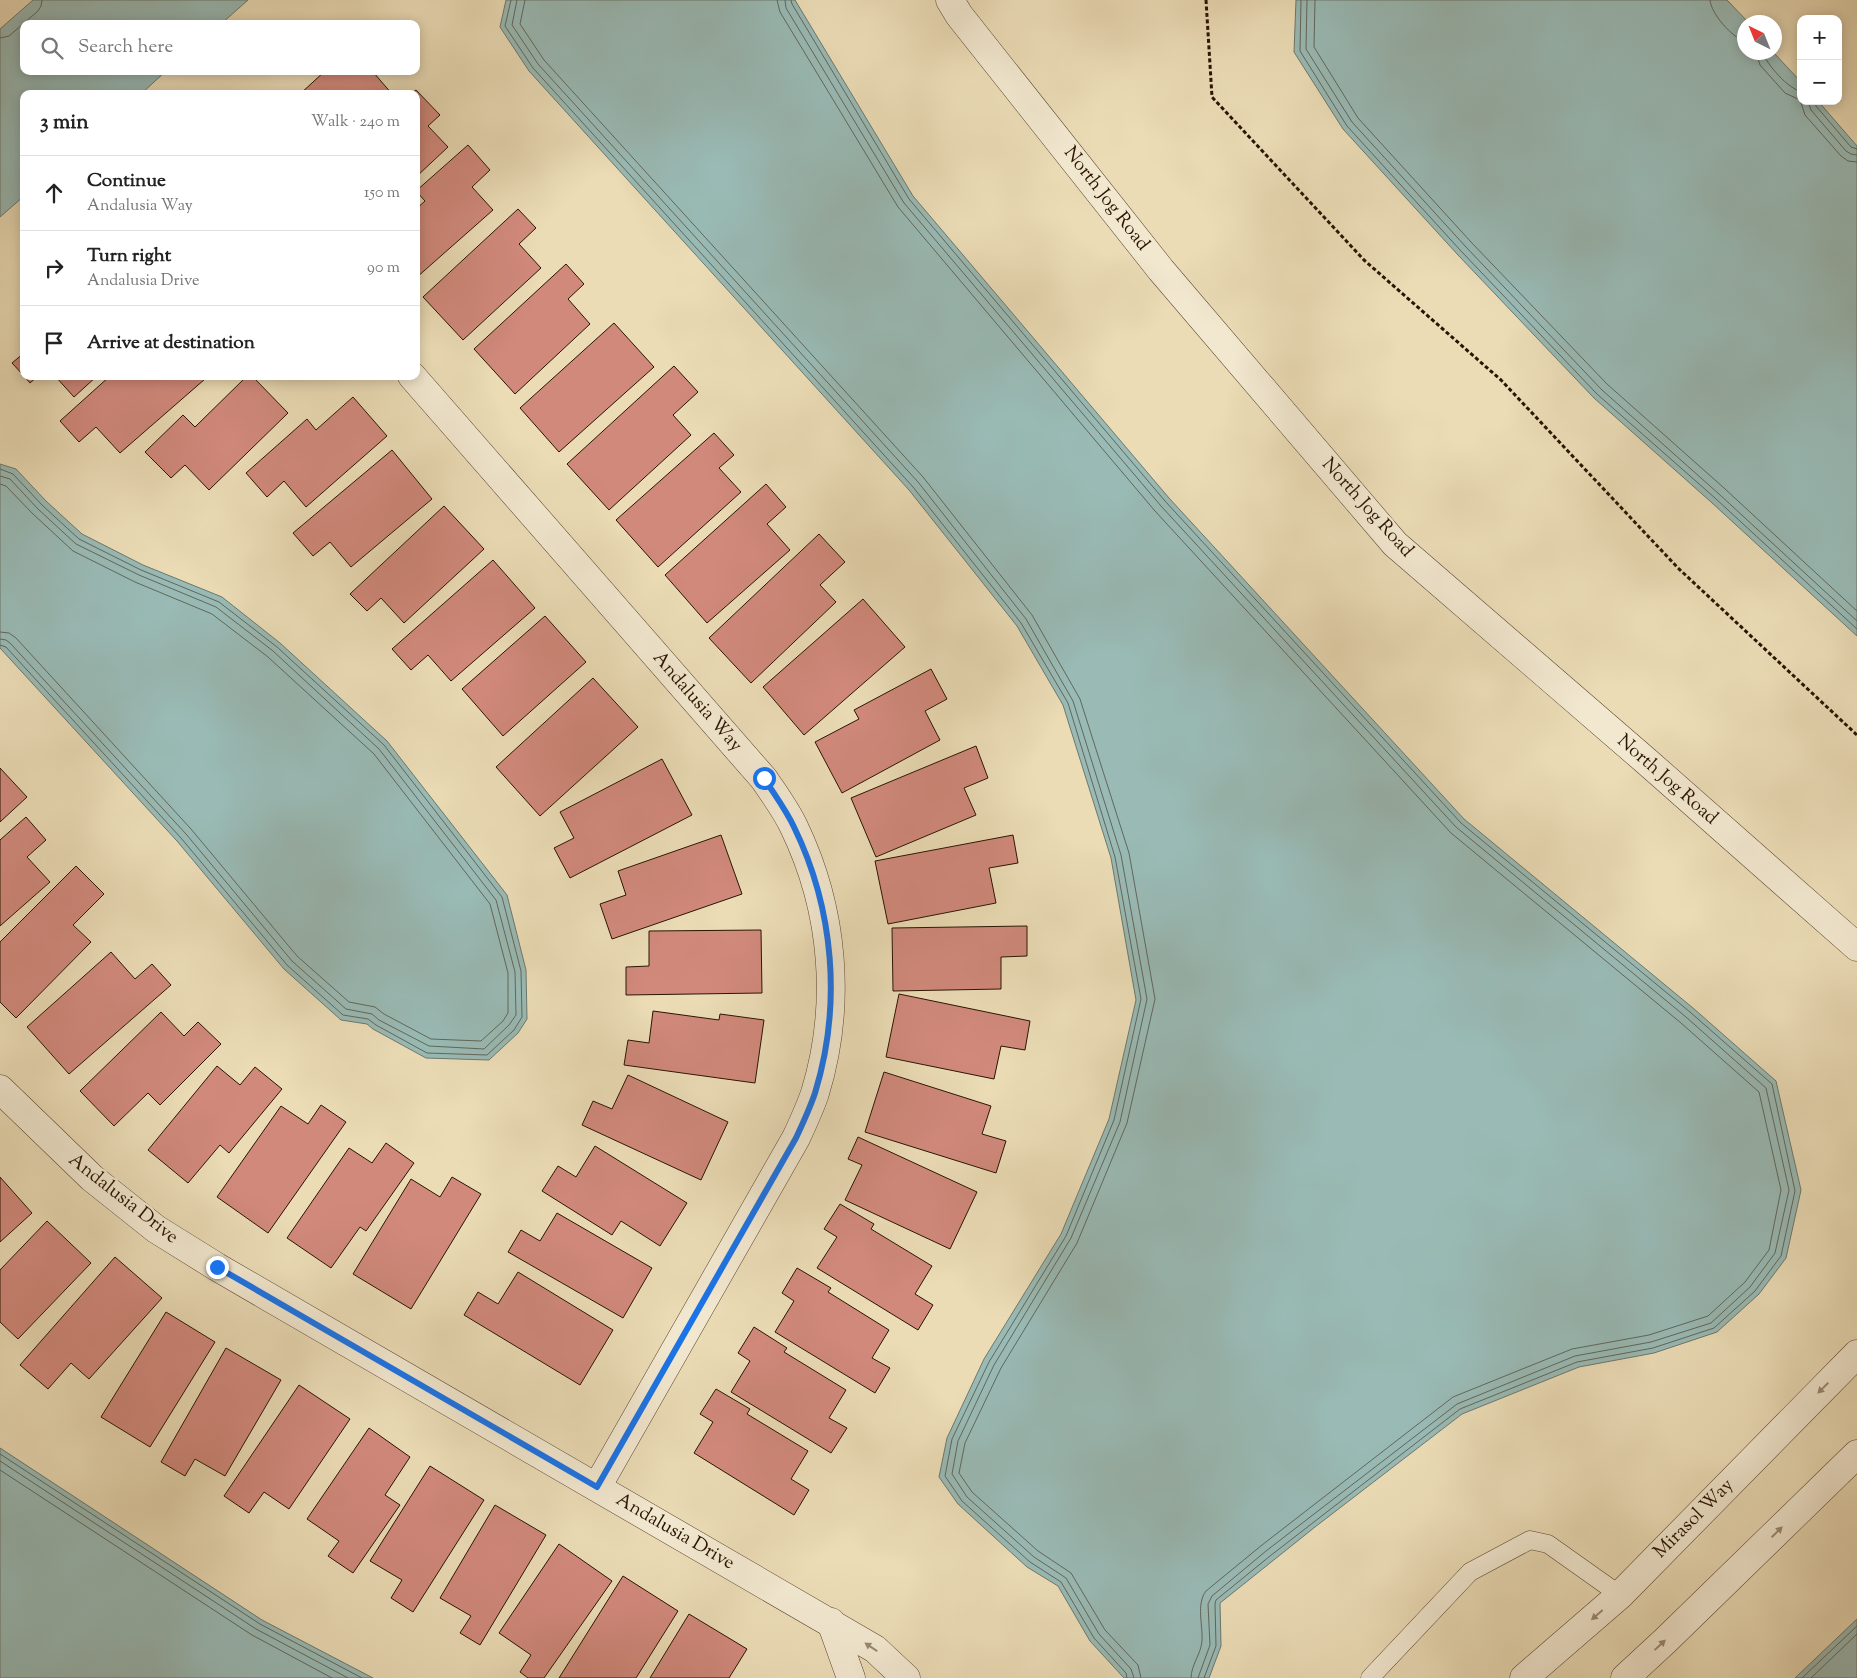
<!DOCTYPE html>
<meta charset="utf-8">
<style>
body{margin:0;font-family:"Sorts Mill Goudy",serif;background:#f6f6f6;color:#222}
.controls{position:absolute;right:15px;top:15px;display:grid;overflow:hidden;border-radius:10px;box-shadow:0 2px 12px #0003}
.controls button{width:45px;height:45px;display:grid;place-items:center;padding:0;border:0;border-bottom:1px solid #e0e0e0;background:#fff;color:#222;font:25px sans-serif}
.compass{position:absolute;left:1737px;top:15px;width:45px;height:45px;border-radius:50%;background:#fff;box-shadow:0 2px 12px #0003;rotate:317deg}
.stop{position:absolute;width:15px;height:15px;margin:-11px;border:4px solid #1a73e8;border-radius:50%;background:#fff}
.stop.end{background:#1a73e8;border-color:#fff;box-shadow:0 1px 5px #0008}
.list{margin:0;padding:0;list-style:none}
h2{display:flex;justify-content:space-between;align-items:center;height:65px;margin:0;padding:0 20px;font-size:21px}
h2 small{font-size:16px;font-weight:400;color:#767676}
.list li{display:grid;grid-template-columns:32px 1fr auto;gap:15px;align-items:center;box-sizing:border-box;height:75px;padding:0 20px;border-top:1px solid #e0e0e0}
.list b{display:block;font-size:19px;white-space:nowrap}
.list p{margin:0;font-size:16px;white-space:nowrap;color:#767676}
.list em{font-size:16px;font-style:normal;color:#767676}
.icon{flex:none;width:28px;height:28px;fill:none;stroke:currentColor;stroke-width:2;stroke-linecap:round;stroke-linejoin:round}
.map{position:relative;flex:none;width:1857px;height:1678px;overflow:hidden}
.search{position:absolute;background:#fff;box-shadow:0 2px 12px #0003;left:20px;top:20px;width:400px;height:55px;display:flex;align-items:center;gap:12px;box-sizing:border-box;padding:0 18px;border-radius:10px;color:#767676;font-size:19px}
.panel{position:absolute;background:#fff;box-shadow:0 2px 12px #0003;left:20px;top:90px;width:400px;height:290px;border-radius:10px}
.map>svg:first-child{display:block}
</style>
<div class="map">
<svg width="1857" height="1678" viewBox="0 0 1857 1678">
<rect width="100%" height="100%" fill="#ebdcb6"/>
<filter id="stains"><feTurbulence type="fractalNoise" baseFrequency=".004" numOctaves="4"/><feColorMatrix values="0 0 0 0 .2 0 0 0 0 .09 0 0 0 0 .02 0 0 0 .5 -.17"/></filter>
<radialGradient id="worn" r=".72"><stop offset=".6" stop-color="#630" stop-opacity="0"/><stop offset="1" stop-color="#630" stop-opacity=".3"/></radialGradient>
<g fill="#99bab5" stroke="#6c786d">
<polygon points="33,0 248,0 221,24 24,24 24,71 166,71 141,94 24,94 24,196 0,217 0,29"/>
<polygon points="506,0 795,0 913,196 1169,498 1464,819 1693,1008 1776,1081 1801,1190 1786,1258 1759,1294 1717,1332 1654,1353 1579,1367 1462,1414 1315,1527 1220,1603 1221,1646 1209,1678 1124,1678 1090,1641 1058,1586 1027,1567 958,1504 939,1477 947,1438 984,1359 1061,1234 1109,1119 1136,1000 1111,858 1063,705 1017,626 909,490 529,71 500,27"/>
<polygon points="1296,0 1727,0 1748,22 1744,22 1744,52 1774,53 1801,82 1801,101 1818,101 1857,146 1857,636 1711,502 1594,398 1458,255 1343,129 1294,52"/>
<polygon points="0,464 16,469 46,501 82,534 143,565 222,597 280,643 387,741 507,895 526,970 527,1019 518,1033 489,1060 426,1058 373,1029 367,1024 341,1020 284,969 177,841 0,648"/>
<polygon points="0,1448 262,1620 373,1678 0,1678"/>
<polygon points="1857,1619 1857,1678 1795,1678"/>
</g>
<g fill="none" stroke-linecap="round" stroke-linejoin="round">
<g stroke="#61675a" stroke-width="1">
<polyline points="511,0 505,26 533,68 913,487 1021,623 1068,703 1115,857 1141,999 1114,1120 1066,1236 989,1362 952,1439 945,1476 962,1501 1030,1562 1061,1582 1094,1638 1126,1673 1127,1678"/>
<polyline points="517,0 512,25 538,64 918,482 1026,619 1073,701 1121,855 1147,999 1120,1122 1071,1238 994,1365 958,1441 952,1474 967,1497 1034,1557 1066,1578 1099,1634 1131,1669 1134,1678"/>
<polyline points="525,0 520,24 544,60 923,477 1032,615 1080,699 1129,853 1155,999 1127,1123 1077,1243 1001,1368 965,1443 959,1473 972,1492 1038,1551 1071,1573 1105,1630 1138,1665 1141,1678"/>
<path d="M777,0L780,12L898,207L1155,511L1451,833L1681,1023L1759,1092L1781,1190L1769,1250L1745,1282L1708,1316L1649,1335L1572,1349L1453,1397L1262,1545L1206,1591C1196,1604 1203,1625 1202,1641C1201,1654 1191,1665 1191,1678"/>
<polyline points="785,0 786,8 904,203 1161,506 1456,827 1686,1017 1766,1088 1789,1190 1775,1253 1750,1287 1711,1323 1651,1342 1575,1356 1457,1404 1266,1551 1212,1596 1208,1604 1210,1645 1198,1678"/>
<polyline points="791,0 792,4 909,199 1165,501 1461,823 1690,1012 1772,1084 1795,1191 1781,1256 1755,1291 1714,1328 1653,1348 1577,1362 1460,1409 1270,1556 1216,1600 1215,1604 1216,1646 1204,1678"/>
<polyline points="1301,0 1300,51 1347,126 1461,251 1597,394 1715,498 1857,629"/>
<polyline points="1307,0 1306,49 1352,122 1466,247 1602,390 1719,494 1857,621"/>
<polyline points="1315,0 1314,47 1358,118 1471,242 1607,384 1724,488 1857,611"/>
<path d="M1710,0C1711,14 1732,37 1744,41"/>
<polyline points="0,38 9,36 38,11 41,6 42,0"/>
<polyline points="1756,52 1760,65 1785,93 1800,100 1805,115 1841,156 1848,161 1857,162"/>
<path d="M1763,52C1765,63 1790,91 1801,91"/>
<polyline points="1808,101 1811,110 1846,151 1851,154 1857,155"/>
<polyline points="1814,101 1816,106 1851,147 1857,149"/>
<polyline points="0,469 13,474 42,505 79,539 141,570 219,602 277,647 384,745 502,897 521,971 522,1017 514,1030 487,1055 427,1053 376,1025 368,1019 343,1015 287,965 181,838 6,647 0,645"/>
<polyline points="0,476 10,479 38,509 76,544 139,575 216,607 273,651 379,749 496,900 515,972 516,1015 509,1025 484,1049 429,1046 379,1020 372,1014 346,1009 292,961 186,834 10,643 6,640 0,639"/>
<polyline points="0,484 6,486 33,514 73,551 135,582 212,614 268,657 374,754 490,904 508,973 508,1013 503,1021 481,1041 431,1039 384,1014 375,1007 349,1002 297,956 191,829 16,638 9,633 0,632"/>
<polyline points="0,1454 260,1624 362,1678"/>
<polyline points="0,1461 256,1629 348,1678"/>
<polyline points="0,1470 252,1635 332,1678"/>
<polyline points="1802,1678 1857,1626"/>
<polyline points="1811,1678 1857,1634"/>
</g>
</g>
<g fill="#d1897c" stroke="#291400">
<polygon points="325,71 376,71 374,73 392,94 300,94"/>
<polygon points="416,90 440,115 428,126 448,147 416,177 416,94 411,94"/>
<polygon points="468,145 490,170 472,187 493,210 416,278 416,209 425,201 416,191"/>
<polygon points="518,209 536,228 519,244 541,268 463,340 423,297"/>
<polygon points="566,264 584,284 568,299 590,324 515,394 474,349"/>
<polygon points="614,323 654,367 559,452 520,408"/>
<polygon points="24,353 24,376 12,363"/>
<polygon points="674,366 698,392 673,415 691,435 609,510 567,464"/>
<polygon points="24,376 38,376 30,383"/>
<polygon points="55,376 97,376 74,397"/>
<polygon points="110,376 202,376 205,379 120,453 96,427 79,442 60,421"/>
<polygon points="247,376 252,376 288,413 209,490 185,465 171,478 145,452 183,415 195,427"/>
<polygon points="353,397 387,436 306,507 284,481 267,497 246,473 307,419 316,430"/>
<polygon points="714,433 734,455 719,468 741,492 658,567 616,520"/>
<polygon points="392,450 432,499 351,567 330,542 313,556 293,533"/>
<polygon points="766,484 786,507 767,524 790,550 707,623 665,575"/>
<polygon points="444,506 484,549 404,623 381,598 367,611 350,594"/>
<polygon points="819,534 845,562 820,585 836,602 751,683 709,638"/>
<polygon points="493,560 535,608 451,681 428,655 411,670 392,649"/>
<polygon points="863,599 905,647 804,735 763,687"/>
<polygon points="545,616 586,662 503,736 462,689"/>
<polygon points="931,669 947,699 925,711 940,740 842,793 815,742 859,719 854,710"/>
<polygon points="593,678 638,727 540,816 496,767"/>
<polygon points="976,746 988,778 964,788 976,815 876,857 851,798"/>
<polygon points="662,759 692,815 570,878 554,848 574,838 560,812"/>
<polygon points="0,768 27,797 0,822"/>
<polygon points="26,817 46,840 27,857 50,882 0,926 0,840"/>
<polygon points="721,835 742,894 612,939 600,904 626,895 618,871"/>
<polygon points="1013,835 1018,863 989,868 996,903 888,924 875,861"/>
<polygon points="76,866 104,894 73,925 91,942 16,1018 0,1002 0,942"/>
<polygon points="1027,926 1027,956 1001,957 1001,989 893,991 892,928"/>
<polygon points="761,930 762,993 626,995 626,967 649,966 649,931"/>
<polygon points="111,952 135,979 152,964 171,985 69,1074 27,1027"/>
<polygon points="899,994 1030,1021 1025,1050 1001,1046 994,1079 886,1057"/>
<polygon points="653,1011 719,1020 720,1014 764,1020 755,1083 624,1065 628,1040 649,1043"/>
<polygon points="161,1012 184,1036 198,1022 221,1044 160,1105 148,1093 114,1126 80,1091"/>
<polygon points="217,1066 240,1085 255,1067 282,1089 229,1153 220,1145 188,1183 148,1150"/>
<polygon points="884,1072 991,1106 982,1134 1006,1141 996,1173 865,1132"/>
<polygon points="628,1075 728,1122 701,1180 582,1125 593,1101 612,1109"/>
<polygon points="321,1105 346,1122 268,1233 217,1197 281,1106 308,1124"/>
<polygon points="858,1137 977,1192 950,1249 845,1200 862,1165 848,1159"/>
<polygon points="386,1143 414,1163 366,1231 360,1227 331,1268 287,1238 349,1148 372,1163"/>
<polygon points="595,1146 687,1203 660,1246 621,1221 612,1235 542,1191 558,1166 576,1177"/>
<polygon points="0,1177 32,1213 0,1242"/>
<polygon points="452,1177 481,1194 411,1309 353,1274 411,1179 440,1197"/>
<polygon points="840,1204 874,1224 871,1229 932,1266 915,1294 933,1305 918,1330 817,1268 837,1237 824,1229"/>
<polygon points="557,1213 652,1268 623,1318 508,1252 521,1230 540,1241"/>
<polygon points="47,1221 91,1263 18,1339 0,1322 0,1270"/>
<polygon points="115,1257 162,1298 89,1379 71,1363 48,1389 20,1365"/>
<polygon points="797,1268 831,1288 828,1292 889,1330 872,1358 890,1368 875,1393 775,1332 794,1301 782,1293"/>
<polygon points="518,1272 613,1330 580,1385 464,1315 478,1292 498,1304"/>
<polygon points="166,1312 215,1342 150,1447 101,1417"/>
<polygon points="754,1327 787,1348 784,1352 846,1390 829,1418 847,1428 831,1453 731,1392 750,1361 738,1353"/>
<polygon points="226,1348 281,1380 225,1476 195,1459 185,1476 161,1462"/>
<polygon points="299,1385 350,1419 289,1509 264,1492 249,1513 224,1496"/>
<polygon points="716,1389 750,1409 747,1414 808,1451 791,1479 809,1490 794,1515 694,1453 713,1422 700,1414"/>
<polygon points="369,1428 410,1457 385,1495 400,1505 353,1573 328,1556 339,1541 307,1519"/>
<polygon points="430,1466 484,1500 413,1612 391,1598 402,1580 370,1561"/>
<polygon points="495,1505 546,1535 480,1645 460,1633 471,1616 440,1598"/>
<polygon points="559,1544 612,1581 544,1678 528,1678 520,1672 531,1655 499,1633"/>
<polygon points="623,1576 678,1611 636,1678 559,1678"/>
<polygon points="689,1614 747,1649 729,1678 650,1678"/>
</g>
<g fill="none" stroke-linecap="round" stroke-linejoin="round">
<defs>
<polyline id="service" points="1370,1678 1470,1572 1530,1540 1548,1544 1620,1595"/>
<g id="minor">
<path d="M412,376L764,779C774,794 786,810 794,827C834,910 842,1005 815,1093C810,1108 803,1123 796,1138L597,1487"/>
<polyline points="0,1089 92,1178 156,1229 217,1267 875,1649 906,1678"/>
<polyline points="831,1622 851,1678"/>
<polyline points="1524,1678 1620,1595 1857,1354"/>
<polyline points="1625,1678 1666,1640 1857,1454"/>
</g>
<polyline id="tertiary" points="950,0 959,15 1161,270 1395,544 1645,760 1857,947"/>
</defs>
<use href="#service" stroke="#5a462e" stroke-width="19"/>
<use href="#minor" stroke="#5a462e" stroke-width="29"/>
<use href="#tertiary" stroke="#5a462e" stroke-width="29"/>
<polyline stroke="#291400" stroke-width="3" stroke-dasharray="4 2.5" stroke-linecap="butt" points="1206,0 1212,97 1364,260 1501,380 1678,568 1857,735"/>
<use href="#service" stroke="#f2e8d0" stroke-width="18"/>
<use href="#minor" stroke="#f2e8d0" stroke-width="28"/>
<use href="#tertiary" stroke="#f2e8d0" stroke-width="28"/>
</g>
<defs><path id="oneway-solid" d="M-6-.8H1V-3.2L6.5 0L1 3.2V.8H-6Z" transform="scale(1.25)"/></defs>
<g fill="#988972">
<use href="#oneway-solid" transform="translate(1823 1388) rotate(135)"/>
<use href="#oneway-solid" transform="translate(1777 1532) rotate(-44)"/>
<use href="#oneway-solid" transform="translate(1597 1615) rotate(139)"/>
<use href="#oneway-solid" transform="translate(1660 1645) rotate(-43)"/>
<use href="#oneway-solid" transform="translate(871 1647) rotate(-146)"/>
</g>
<g fill="none" stroke-linecap="round" stroke-linejoin="round">
<path stroke="#1a73e8" stroke-width="6" d="M217,1267L597,1487L796,1138C803,1123 810,1108 815,1093C842,1005 834,909 794,827C786,810 774,794 764,778"/>
</g>
<g text-anchor="middle" dominant-baseline="central" stroke-width="4.5" stroke-linejoin="round" paint-order="stroke">
<g font-size="19" fill="#291400" stroke="#f2e8d0">
<text transform="translate(1106 199) rotate(52)">North Jog Road</text>
<text transform="translate(1367 508) rotate(48)">North Jog Road</text>
<text transform="translate(697 702) rotate(49)">Andalusia Way</text>
<text transform="translate(1667 780) rotate(41)">North Jog Road</text>
<text transform="translate(123 1199) rotate(38)">Andalusia Drive</text>
<text transform="translate(1694 1519) rotate(-45)">Mirasol Way</text>
<text transform="translate(675 1532) rotate(30)">Andalusia Drive</text>
</g>
</g>
<rect width="100%" height="100%" filter="url(#stains)"/>
<rect width="100%" height="100%" fill="url(#worn)"/>
</svg>
<div class="controls">
<button>+</button>
<button>−</button>
</div>
<svg class="compass" viewBox="-18 -18 36 36"><path d="M0-13l5 13h-10z" fill="#e53935"/><path d="M0 13l5-13h-10z" fill="#767676"/></svg>
<div class="stop" style="left:764px;top:778px"></div>
<div class="stop end" style="left:217px;top:1267px"></div>
<div class="search"><svg class="icon" aria-label="search" viewBox="0 0 24 24"><circle cx="10" cy="10" r="6"/><path d="M15 15l6 6"/></svg>Search here</div>
<section class="panel">
<h2>3 min<small>Walk · 240 m</small></h2>
<ul class="list">
<li><svg class="icon" aria-label="ahead" viewBox="0 0 24 24"><path d="M12 20V5M6 11l6-6 6 6"/></svg><div><b>Continue</b><p>Andalusia Way</p></div><em>150 m</em></li>
<li><svg class="icon" aria-label="right" viewBox="0 0 24 24"><path d="M7 20v-9h11M14 6l5 5-5 5"/></svg><div><b>Turn right</b><p>Andalusia Drive</p></div><em>90 m</em></li>
<li><svg class="icon" aria-label="arrive" viewBox="0 0 24 24"><path d="M6 21V4h12l-3 4 3 4H6"/></svg><div><b>Arrive at destination</b></div></li>
</ul>
</section>
</div>
